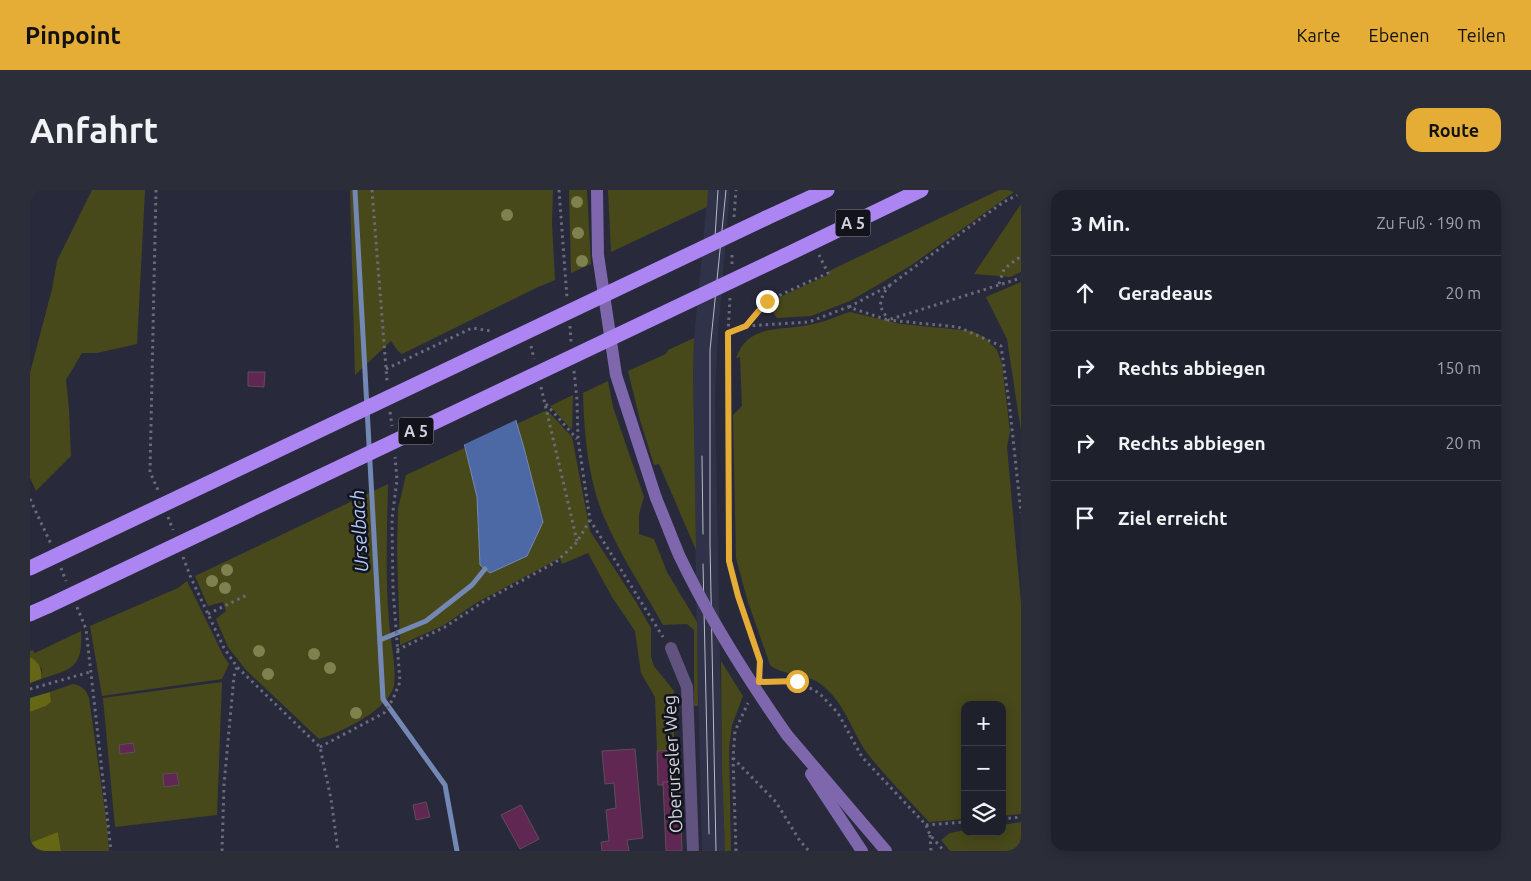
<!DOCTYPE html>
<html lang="de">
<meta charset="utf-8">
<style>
body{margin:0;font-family:Ubuntu,sans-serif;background:#2b2d38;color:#f1f3f6}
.controls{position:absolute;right:15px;bottom:15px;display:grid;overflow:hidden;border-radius:10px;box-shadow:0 2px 12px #0003}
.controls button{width:45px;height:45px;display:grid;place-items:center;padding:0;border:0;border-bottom:1px solid #3c3e48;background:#1e202c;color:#f1f3f6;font:25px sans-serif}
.stop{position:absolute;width:15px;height:15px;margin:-11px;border:4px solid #e6ad36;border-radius:50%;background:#fff}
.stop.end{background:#e6ad36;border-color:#fff;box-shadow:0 1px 5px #0008}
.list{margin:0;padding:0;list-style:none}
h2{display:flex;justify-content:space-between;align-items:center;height:65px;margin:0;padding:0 20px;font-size:21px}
h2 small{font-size:16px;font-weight:400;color:#a1a3a9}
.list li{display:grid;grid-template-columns:32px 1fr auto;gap:15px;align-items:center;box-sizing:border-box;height:75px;padding:0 20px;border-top:1px solid #3c3e48}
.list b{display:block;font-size:19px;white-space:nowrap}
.list em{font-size:16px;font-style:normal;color:#a1a3a9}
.icon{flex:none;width:28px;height:28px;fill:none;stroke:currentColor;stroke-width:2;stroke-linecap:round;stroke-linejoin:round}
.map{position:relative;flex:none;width:991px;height:661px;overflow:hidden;border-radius:15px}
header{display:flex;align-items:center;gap:30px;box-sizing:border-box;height:70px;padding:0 25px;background:#e6ad36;color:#111}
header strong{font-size:24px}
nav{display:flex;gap:28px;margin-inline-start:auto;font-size:18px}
.intro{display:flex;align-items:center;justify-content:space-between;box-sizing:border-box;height:120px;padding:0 30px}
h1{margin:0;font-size:35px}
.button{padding:12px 22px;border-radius:15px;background:#e6ad36;color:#111;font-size:18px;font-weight:700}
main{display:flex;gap:30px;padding:0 30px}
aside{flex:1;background:#1e202c;border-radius:15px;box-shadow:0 2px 12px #0003}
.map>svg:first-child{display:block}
</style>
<header>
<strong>Pinpoint</strong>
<nav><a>Karte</a><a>Ebenen</a><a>Teilen</a></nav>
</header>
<div class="intro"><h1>Anfahrt</h1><a class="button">Route</a></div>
<main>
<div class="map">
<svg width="991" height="661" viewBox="0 0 991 661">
<rect width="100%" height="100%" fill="#282a3b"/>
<polygon fill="#303249" points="678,0 700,0 688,143 685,206 692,580 695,661 672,661 667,454 663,184 664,148"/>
<g fill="#48491a">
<polygon points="62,0 115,0 107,154 67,163 52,163 36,190 39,219 41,266 6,301 0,288 0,183 22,99 27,71"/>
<polygon points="320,0 523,0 522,34 525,90 508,97 372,164 368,161 361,151 325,185"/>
<polygon points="539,0 557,0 561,74 541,83"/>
<polygon points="578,0 678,0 677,17 581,62"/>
<polygon points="969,0 987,0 880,76 820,111 781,126 747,128 737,113 800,84 799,81"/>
<polygon points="991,14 991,82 980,87 944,84"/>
<polygon points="991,92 991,241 977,149 956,107"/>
<path d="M820,122L871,134L942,141L954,147L967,160L972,174L980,242L977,257L991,413V624L972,626V515H935V629L899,632C878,609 856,587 837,563C821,540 814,510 789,493C773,482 753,486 740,475L717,409L706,368L703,225L712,216L710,167L706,168C719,132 752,142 783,134C795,132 807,126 820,122Z"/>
<polygon points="664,148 663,184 666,360 629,274 624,275 610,230 598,181 636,164 638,160"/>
<path d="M578,191L583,217L614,307L609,324V344L624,349L637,382L667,432L668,516H664V440L657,434L633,435C613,399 590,365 574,327C558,289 554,243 553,203Z"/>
<polygon points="543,205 542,240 520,216"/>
<polygon points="515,221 518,221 542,247 560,341 606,412 621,438 621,467 624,476 644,501 644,560 627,561 625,507 611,483 605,441 582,407 558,363 532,374 530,368 446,413 414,435 370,455 367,361 368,319 376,285"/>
<path d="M358,294C357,340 355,386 359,431C360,449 368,484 363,499C355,521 310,543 289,549L216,480L198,457L186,429L196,421L193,412L178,416L165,386Z"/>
<polygon points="157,391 194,467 199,474 192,489 72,506 60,436 148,398"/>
<path d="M51,441C53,478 42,479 11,489L12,479L2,468H0V461L2,460L5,463Z"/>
<polygon points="691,471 713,506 702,535 699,558 701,661 695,661 692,580"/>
<polygon points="192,492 187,625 85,637 73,508"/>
<path d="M43,494C52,496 56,499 59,508L77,636L79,661H31L28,643L0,653V522L16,516L21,512L20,502Z"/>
<polygon points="991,632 991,661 920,661 911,650 920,643 935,640 935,642 972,642 972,635"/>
</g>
<g fill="#666714">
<path d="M0,468H2C10,474 12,479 11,489L0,493Z"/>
<polygon points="20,502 21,512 16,516 0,522 0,508"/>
<polygon points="28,642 31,661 0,661 0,653"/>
</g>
<polygon fill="#4c69a5" stroke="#7488b6" points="419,191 481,214 494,258 513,332 497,366 460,383 450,375 447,307"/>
<polygon fill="#282a3b" points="439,172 442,172 483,212 488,229 431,256 416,191"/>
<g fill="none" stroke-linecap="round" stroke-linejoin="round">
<g stroke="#7488b6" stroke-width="5">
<polyline points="325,0 353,509 415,595 427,661"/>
<polyline points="350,450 396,431 442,395 455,379"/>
</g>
</g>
<g fill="#602752" stroke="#604d59">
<polygon points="218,182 235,182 234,197 218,196"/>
<polygon points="103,553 105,562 90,564 89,555"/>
<polygon points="605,559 613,648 597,650 599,661 572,661 571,652 579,651 576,620 586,618 584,593 575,594 572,561"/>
<polygon points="644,560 645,592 633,592 633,595 628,595 627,561"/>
<polygon points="147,583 149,595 134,597 133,584"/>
<polygon points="633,592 650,592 652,661 636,661"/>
<polygon points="396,612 400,627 386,630 383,615"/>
<polygon points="491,615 509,649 490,659 471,625"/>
</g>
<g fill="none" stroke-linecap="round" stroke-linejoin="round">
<g stroke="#696b79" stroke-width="3" stroke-dasharray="2.5 4" stroke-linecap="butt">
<polyline points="126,0 120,282 128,300"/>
<polyline points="342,0 357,191"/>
<polyline points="529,0 537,108"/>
<polyline points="704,27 706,0"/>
<polyline points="702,74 702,61"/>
<polyline points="969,94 974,79 991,66"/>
<polyline points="860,95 853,104 850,116 858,130 928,137 971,156 980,220 991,323"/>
<polyline points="700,108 698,143 699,371 708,406 730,471 730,479"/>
<polyline points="819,117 860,95 972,13 991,3"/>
<polyline points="716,135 737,111 798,83 789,65"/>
<polyline points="540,136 541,152"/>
<polyline points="698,143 716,136 779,132 818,117 858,130 991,88"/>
<polyline points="501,156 504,169"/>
<polyline points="356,179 442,138 461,141"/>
<polyline points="544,181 547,210 548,249 560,330 633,447"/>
<polyline points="511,197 547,351"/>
<polyline points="516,214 547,249"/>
<polyline points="360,222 362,236"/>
<polyline points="0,309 21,354"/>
<polyline points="138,327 143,340"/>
<polyline points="153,367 161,388 194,458 207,477 290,557 301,609 308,661"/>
<polyline points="31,378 36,391"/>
<polyline points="47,417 56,439 81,661"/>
<polyline points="178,424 217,405"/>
<polyline points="367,460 415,437 456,410 526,372 547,352 560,330"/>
<polyline points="736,492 767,491 789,503 808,523 832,567 896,635 900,645 914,661"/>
<polyline points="0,499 60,482"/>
<polyline points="290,557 354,523 363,509 370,492 363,399 362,329 367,290 365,267"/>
<polyline points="703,568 746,612 770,651 779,661"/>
<polyline points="972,629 991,627"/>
<polyline points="896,635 935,632"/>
<polyline points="900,645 901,661"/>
<polyline points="192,661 194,595 204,486 207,477"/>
<polyline points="706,661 703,568 705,541 718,513"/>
</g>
<polyline stroke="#61537f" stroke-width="12" points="641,458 657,497 663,661"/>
<g stroke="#7f67ae" stroke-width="12">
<polyline points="567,0 568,65 586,185 626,308"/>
<polyline points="757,545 856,661"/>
<polyline points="781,584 832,661"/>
</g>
<g stroke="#ac85f3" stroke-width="15">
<polyline points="736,28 797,0"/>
<polyline points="754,66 891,0"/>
<polyline points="0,424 18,416"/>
</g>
<g stroke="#b7b9c5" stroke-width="1">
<polyline points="685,47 688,0"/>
<polyline points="672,266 673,344"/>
<polyline points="673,374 679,644"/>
<polyline points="686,661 680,354 680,160 696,0"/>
</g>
<path stroke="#7f67ae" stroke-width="12" d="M626,308C634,327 641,346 649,365C679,428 717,488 757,545"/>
<g stroke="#ac85f3" stroke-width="15">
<polyline points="0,378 736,28"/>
<polyline points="18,416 754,66"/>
</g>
</g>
<g fill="#7f814e">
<circle cx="547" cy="12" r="6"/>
<circle cx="477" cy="25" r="6"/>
<circle cx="548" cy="43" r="6"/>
<circle cx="552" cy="71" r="6"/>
<circle cx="197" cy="380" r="6"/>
<circle cx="182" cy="391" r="6"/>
<circle cx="195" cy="398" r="6"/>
<circle cx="229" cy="461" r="6"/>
<circle cx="284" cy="464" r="6"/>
<circle cx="300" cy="478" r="6"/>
<circle cx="238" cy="484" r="6"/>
<circle cx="326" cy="523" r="6"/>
</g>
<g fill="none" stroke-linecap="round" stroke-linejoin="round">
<polyline stroke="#e6ad36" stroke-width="6" points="737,111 716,136 698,143 699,371 708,406 730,471 729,492 767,491"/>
</g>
<g text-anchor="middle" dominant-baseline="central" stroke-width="5" stroke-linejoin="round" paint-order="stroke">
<g fill="#12131b" stroke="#9799a3" stroke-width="1">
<rect x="805.5" y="19.5" width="35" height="27" rx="4"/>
<rect x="368.5" y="227.5" width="35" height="27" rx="4"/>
</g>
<g font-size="16" font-weight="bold" fill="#d0d2dd">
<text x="823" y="33">A 5</text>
<text x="386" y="241">A 5</text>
</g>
<g font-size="18" fill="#d0d2dd" stroke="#12131b">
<text transform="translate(642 574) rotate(-93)">Oberurseler Weg</text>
</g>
<g font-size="19" font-style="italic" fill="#b0cafe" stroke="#12131b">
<text transform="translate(329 341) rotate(-93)">Urselbach</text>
</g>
</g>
</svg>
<div class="controls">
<button>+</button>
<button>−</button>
<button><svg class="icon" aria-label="layers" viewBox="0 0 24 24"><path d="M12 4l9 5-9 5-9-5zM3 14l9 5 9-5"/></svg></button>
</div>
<div class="stop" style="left:767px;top:491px"></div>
<div class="stop end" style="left:737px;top:111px"></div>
</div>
<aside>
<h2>3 Min.<small>Zu Fuß · 190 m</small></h2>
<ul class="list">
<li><svg class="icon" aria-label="ahead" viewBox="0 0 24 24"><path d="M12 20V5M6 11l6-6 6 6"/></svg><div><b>Geradeaus</b></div><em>20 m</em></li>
<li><svg class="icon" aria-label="right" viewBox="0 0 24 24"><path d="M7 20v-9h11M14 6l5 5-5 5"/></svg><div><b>Rechts abbiegen</b></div><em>150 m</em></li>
<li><svg class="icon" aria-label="right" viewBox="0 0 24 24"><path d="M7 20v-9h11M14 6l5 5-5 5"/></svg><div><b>Rechts abbiegen</b></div><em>20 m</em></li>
<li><svg class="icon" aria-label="arrive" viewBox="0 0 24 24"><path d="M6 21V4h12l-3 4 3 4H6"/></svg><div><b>Ziel erreicht</b></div></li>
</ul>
</aside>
</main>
